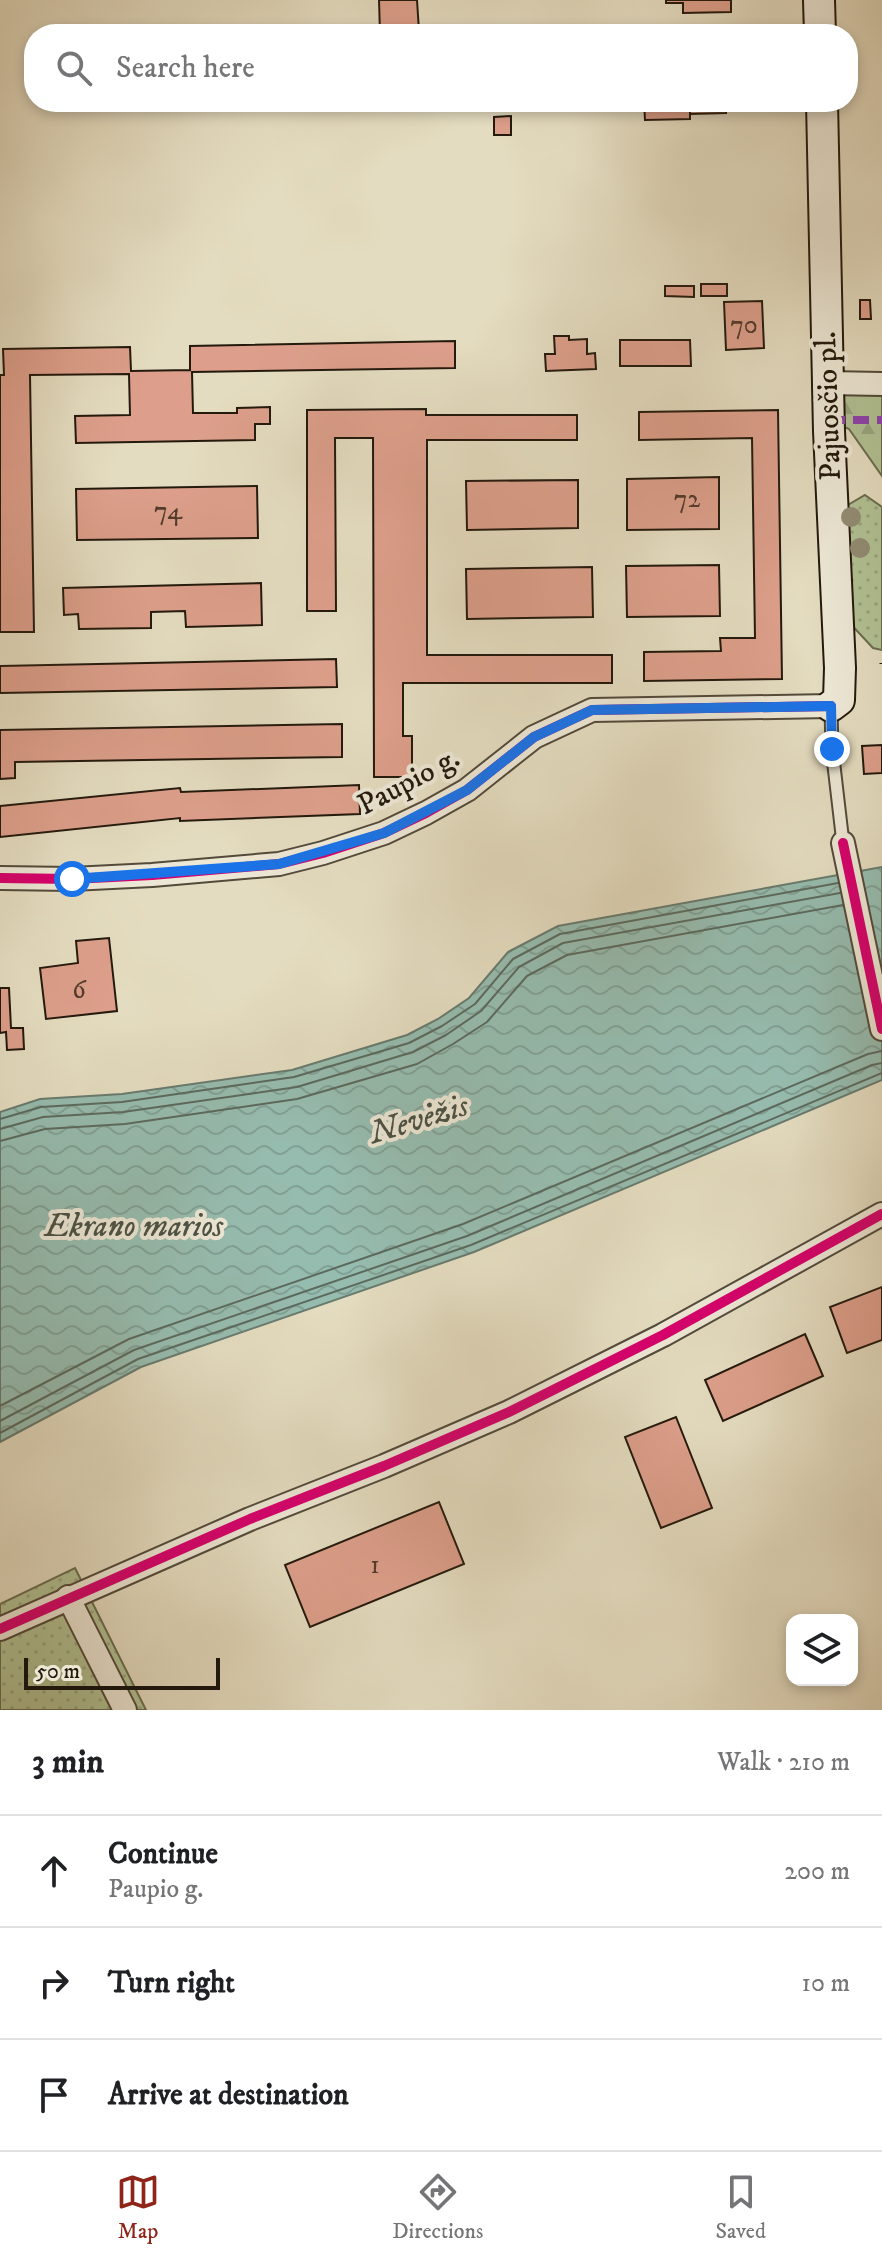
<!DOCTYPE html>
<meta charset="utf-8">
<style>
body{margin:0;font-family:"IM FELL DW Pica",serif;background:#f2f2f2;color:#202124}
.controls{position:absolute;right:24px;bottom:24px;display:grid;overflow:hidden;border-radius:16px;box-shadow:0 4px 12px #0003}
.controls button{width:72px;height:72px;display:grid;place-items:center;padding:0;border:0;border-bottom:2px solid #e0e0e0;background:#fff;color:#202124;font:40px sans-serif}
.scale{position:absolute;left:24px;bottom:20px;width:196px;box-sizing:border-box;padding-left:8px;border:4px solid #23190d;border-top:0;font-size:22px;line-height:28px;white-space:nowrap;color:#23190d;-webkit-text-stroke:6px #ede8d6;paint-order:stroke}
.stop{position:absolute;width:24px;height:24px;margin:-18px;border:6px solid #1a73e8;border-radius:50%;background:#fff}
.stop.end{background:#1a73e8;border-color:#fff;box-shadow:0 2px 8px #0008}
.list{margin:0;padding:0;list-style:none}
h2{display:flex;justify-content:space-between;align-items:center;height:104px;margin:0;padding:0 32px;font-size:34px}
h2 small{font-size:26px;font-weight:400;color:#757577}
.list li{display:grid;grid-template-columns:52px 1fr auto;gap:24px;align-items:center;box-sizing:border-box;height:112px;padding:0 32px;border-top:2px solid #e0e0e0}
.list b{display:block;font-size:30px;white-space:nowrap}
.list p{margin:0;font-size:26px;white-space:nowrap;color:#757577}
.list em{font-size:26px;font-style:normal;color:#757577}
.icon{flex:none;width:44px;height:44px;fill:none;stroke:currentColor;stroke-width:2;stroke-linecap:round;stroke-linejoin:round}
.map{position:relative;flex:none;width:882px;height:1710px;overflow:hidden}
.search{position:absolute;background:#fff;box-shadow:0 4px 12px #0003;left:24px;right:24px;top:24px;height:88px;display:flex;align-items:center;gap:20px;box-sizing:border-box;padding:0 28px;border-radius:32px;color:#757577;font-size:30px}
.sheet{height:440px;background:#fff}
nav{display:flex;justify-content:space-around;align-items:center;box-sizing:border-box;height:112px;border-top:2px solid #e0e0e0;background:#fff;font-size:22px;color:#757577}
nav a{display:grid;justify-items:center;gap:4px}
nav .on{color:#8f2418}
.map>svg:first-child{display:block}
</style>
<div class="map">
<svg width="882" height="1710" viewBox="0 0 882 1710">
<defs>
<pattern id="grass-dots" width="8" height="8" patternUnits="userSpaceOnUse" patternTransform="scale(2)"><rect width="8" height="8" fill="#b1c194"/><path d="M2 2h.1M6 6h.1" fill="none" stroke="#98a57e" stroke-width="1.8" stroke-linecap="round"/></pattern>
<pattern id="forest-firs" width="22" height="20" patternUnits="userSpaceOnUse" patternTransform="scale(2)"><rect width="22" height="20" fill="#b1c194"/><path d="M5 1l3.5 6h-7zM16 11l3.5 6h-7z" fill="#98a57e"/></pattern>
<pattern id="water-waves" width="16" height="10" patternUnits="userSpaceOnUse" patternTransform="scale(2)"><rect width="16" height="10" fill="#96bcaf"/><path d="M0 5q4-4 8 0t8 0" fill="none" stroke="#81a195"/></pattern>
</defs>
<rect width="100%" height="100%" fill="#e4dcc0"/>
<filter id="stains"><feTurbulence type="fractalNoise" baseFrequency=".0025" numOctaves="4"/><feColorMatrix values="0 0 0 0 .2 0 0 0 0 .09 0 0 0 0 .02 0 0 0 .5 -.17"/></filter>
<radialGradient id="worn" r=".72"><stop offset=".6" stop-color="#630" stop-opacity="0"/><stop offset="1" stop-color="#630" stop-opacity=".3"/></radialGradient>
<g fill="url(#grass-dots)" stroke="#6a6d50" stroke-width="2">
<polygon points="865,495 882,507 882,650 873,648 845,618 841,509"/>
<polygon points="75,1568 146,1710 0,1710 0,1604"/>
</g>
<polygon fill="url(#forest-firs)" stroke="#6a6d50" stroke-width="2" points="828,383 882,384 882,476 849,429 829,420"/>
<polygon fill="url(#water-waves)" stroke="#687b6e" stroke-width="2" points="882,867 882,1080 474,1252 141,1367 0,1442 0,1112 40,1099 122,1094 292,1070 407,1035 438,1019 469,998 508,952 558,926"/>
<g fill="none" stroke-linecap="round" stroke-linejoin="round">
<g stroke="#5c6a5e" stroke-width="2">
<polyline points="0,1119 41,1107 122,1102 294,1077 409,1043 442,1026 475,1004 513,959 560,934 838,883"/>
<polyline points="0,1129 43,1117 123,1112 297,1087 413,1052 446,1035 481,1011 519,967 563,943 840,893"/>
<polyline points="0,1141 45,1129 125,1124 297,1099 417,1064 453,1044 487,1022 527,976 567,955 843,905"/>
<polyline points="0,1406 129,1339 463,1224 868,1054 882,1051"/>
<polyline points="0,1421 134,1350 467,1236 872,1065 882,1063"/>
<polyline points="0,1433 138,1359 471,1245 882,1073"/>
</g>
</g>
<g fill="#dd9f8b" stroke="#23190d" stroke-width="2">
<polygon points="379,0 417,0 419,31 380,33"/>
<polygon points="666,0 731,0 731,12 683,13 683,3 666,3"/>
<polygon points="644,102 690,102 690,119 645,120"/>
<polygon points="690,102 726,102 726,113 690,114"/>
<polygon points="511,116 511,135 494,135 494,117"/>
<rect x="701" y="284" width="26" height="12"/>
<polygon points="665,286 694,286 694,297 665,296"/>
<polygon points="860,300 870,300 871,319 860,319"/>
<polygon points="762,301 764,348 726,350 724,302"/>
<polygon points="554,336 569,336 569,340 587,339 587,354 595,353 596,369 546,371 545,354 555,354"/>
<polygon points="620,340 690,340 691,366 620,366"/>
<polygon points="455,341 455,368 192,372 193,413 237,413 237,408 270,407 270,424 255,424 255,440 76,443 75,416 130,415 129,374 30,375 34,632 0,632 0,375 4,375 3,349 130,347 131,371 190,370 190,346"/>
<polygon points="426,409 426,415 577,415 577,440 427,440 427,655 612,655 612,683 403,683 403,736 412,736 412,777 374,777 373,438 335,438 336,611 307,611 307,410"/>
<polygon points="778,410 782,679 644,681 644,652 721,651 720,638 755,638 752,438 639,440 639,412"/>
<polygon points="719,477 719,529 627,530 627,479"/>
<polygon points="578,480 578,528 467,530 466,481"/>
<polygon points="257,486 258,538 77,540 76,489"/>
<polygon points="719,565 720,616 627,617 626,566"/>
<polygon points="592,567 593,617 467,619 466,569"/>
<polygon points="261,583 262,625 186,627 185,611 151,612 151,628 79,629 78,614 64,615 63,588"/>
<polygon points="336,659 337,687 0,693 0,666"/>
<polygon points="342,724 342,757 15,762 15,778 0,779 0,730"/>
<polygon points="882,745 882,773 864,774 862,746"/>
<polygon points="359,785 360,814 180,821 180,818 0,837 0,806 180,788 181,792"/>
<polygon points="109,938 117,1011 46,1019 40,968 78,963 76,941"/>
<polygon points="0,988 9,988 11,1028 23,1028 24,1049 7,1050 6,1032 0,1033"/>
<polygon points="882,1287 882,1340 847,1353 830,1307"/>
<polygon points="805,1334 823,1376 723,1421 705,1380"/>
<polygon points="676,1417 712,1508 661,1528 625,1437"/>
<polygon points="439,1502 464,1564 310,1627 285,1565"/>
</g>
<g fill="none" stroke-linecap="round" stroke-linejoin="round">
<defs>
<polyline id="lane" points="831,709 832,749 843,843"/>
<g id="street">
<polyline points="828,383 882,384"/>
<polyline points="843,843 882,1029"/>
<polyline points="0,878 72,879 152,875 279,864 323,853 384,833 426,813 467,790 534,737 592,710 831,706"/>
<polyline points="68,1597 125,1710"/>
<polyline points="0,1629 250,1519 384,1466 509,1412 663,1335 882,1214"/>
</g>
<g id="secondary">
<polyline points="819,0 820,34"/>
<polyline points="822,102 829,431 840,668 839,700 831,706"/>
</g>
</defs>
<use href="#lane" stroke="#534a3a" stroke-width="15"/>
<use href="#street" stroke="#534a3a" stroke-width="26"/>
<use href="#secondary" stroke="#23190d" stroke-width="34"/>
<polyline stroke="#23190d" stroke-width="5" stroke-dasharray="2 4" stroke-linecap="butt" points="882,664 882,663"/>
<use href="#lane" stroke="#ede8d6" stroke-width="11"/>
<use href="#street" stroke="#ede8d6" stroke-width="22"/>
<use href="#secondary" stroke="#ede8d6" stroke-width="30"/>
<polyline stroke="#8e44ad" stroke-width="8" stroke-dasharray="16 8" stroke-linecap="butt" points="829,420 882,420"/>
<defs>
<g id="cycleway">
<polyline points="843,843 882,1029"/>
<polyline points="0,878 72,879 152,875 279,864 323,853 384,833 426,813 467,790 534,737 592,710 831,706"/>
<polyline points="0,1629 250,1519 384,1466 509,1412 663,1335 882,1214"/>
</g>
</defs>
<use href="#cycleway" stroke="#ede8d6" stroke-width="15"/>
<use href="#cycleway" stroke="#d6006c" stroke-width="10"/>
</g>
<g fill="#928c74">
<circle cx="851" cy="517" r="10"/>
<circle cx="860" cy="548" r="10"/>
</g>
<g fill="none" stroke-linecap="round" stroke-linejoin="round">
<polyline stroke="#1a73e8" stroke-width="10" points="72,879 279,864 384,833 467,790 534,737 592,710 831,706 832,749"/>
</g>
<g text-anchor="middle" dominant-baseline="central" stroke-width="8" stroke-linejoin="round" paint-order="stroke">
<g font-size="26" fill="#523a2c">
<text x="744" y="325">70</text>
<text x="687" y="499">72</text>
<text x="168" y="511">74</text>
<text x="79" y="990">6</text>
<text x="375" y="1565">1</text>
</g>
<g font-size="30" fill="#23190d" stroke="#ede8d6">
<text transform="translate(829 406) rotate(-92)">Pajuosčio pl.</text>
<text transform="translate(409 782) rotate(-28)">Paupio g.</text>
</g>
<g font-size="32" font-style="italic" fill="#4b5246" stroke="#ede8d6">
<text transform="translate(419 1120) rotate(-17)">Nevėžis</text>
<text x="134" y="1227">Ekrano marios</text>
</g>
</g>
<rect width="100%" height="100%" filter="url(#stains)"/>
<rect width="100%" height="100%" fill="url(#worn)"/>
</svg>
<div class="controls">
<button><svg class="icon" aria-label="layers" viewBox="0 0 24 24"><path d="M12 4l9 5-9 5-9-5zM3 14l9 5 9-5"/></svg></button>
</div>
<div class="scale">50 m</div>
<div class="stop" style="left:72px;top:879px"></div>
<div class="stop end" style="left:832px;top:749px"></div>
<div class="search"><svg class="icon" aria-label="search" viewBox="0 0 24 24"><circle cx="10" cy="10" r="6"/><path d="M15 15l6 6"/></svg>Search here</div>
</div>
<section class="sheet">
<h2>3 min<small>Walk · 210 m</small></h2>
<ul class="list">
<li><svg class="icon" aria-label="ahead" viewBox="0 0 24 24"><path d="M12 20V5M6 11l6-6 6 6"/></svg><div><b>Continue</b><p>Paupio g.</p></div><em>200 m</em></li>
<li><svg class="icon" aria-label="right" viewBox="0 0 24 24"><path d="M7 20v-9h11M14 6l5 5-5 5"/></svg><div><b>Turn right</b></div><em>10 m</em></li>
<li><svg class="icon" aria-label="arrive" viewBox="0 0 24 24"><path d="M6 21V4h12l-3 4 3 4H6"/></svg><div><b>Arrive at destination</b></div></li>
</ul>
</section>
<nav>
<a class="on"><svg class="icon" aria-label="map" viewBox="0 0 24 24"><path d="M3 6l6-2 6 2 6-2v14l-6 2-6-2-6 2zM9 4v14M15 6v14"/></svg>Map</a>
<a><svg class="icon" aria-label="directions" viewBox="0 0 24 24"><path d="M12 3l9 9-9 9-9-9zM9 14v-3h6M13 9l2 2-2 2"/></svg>Directions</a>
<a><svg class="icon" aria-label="saved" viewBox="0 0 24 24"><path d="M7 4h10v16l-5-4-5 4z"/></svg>Saved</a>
</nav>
